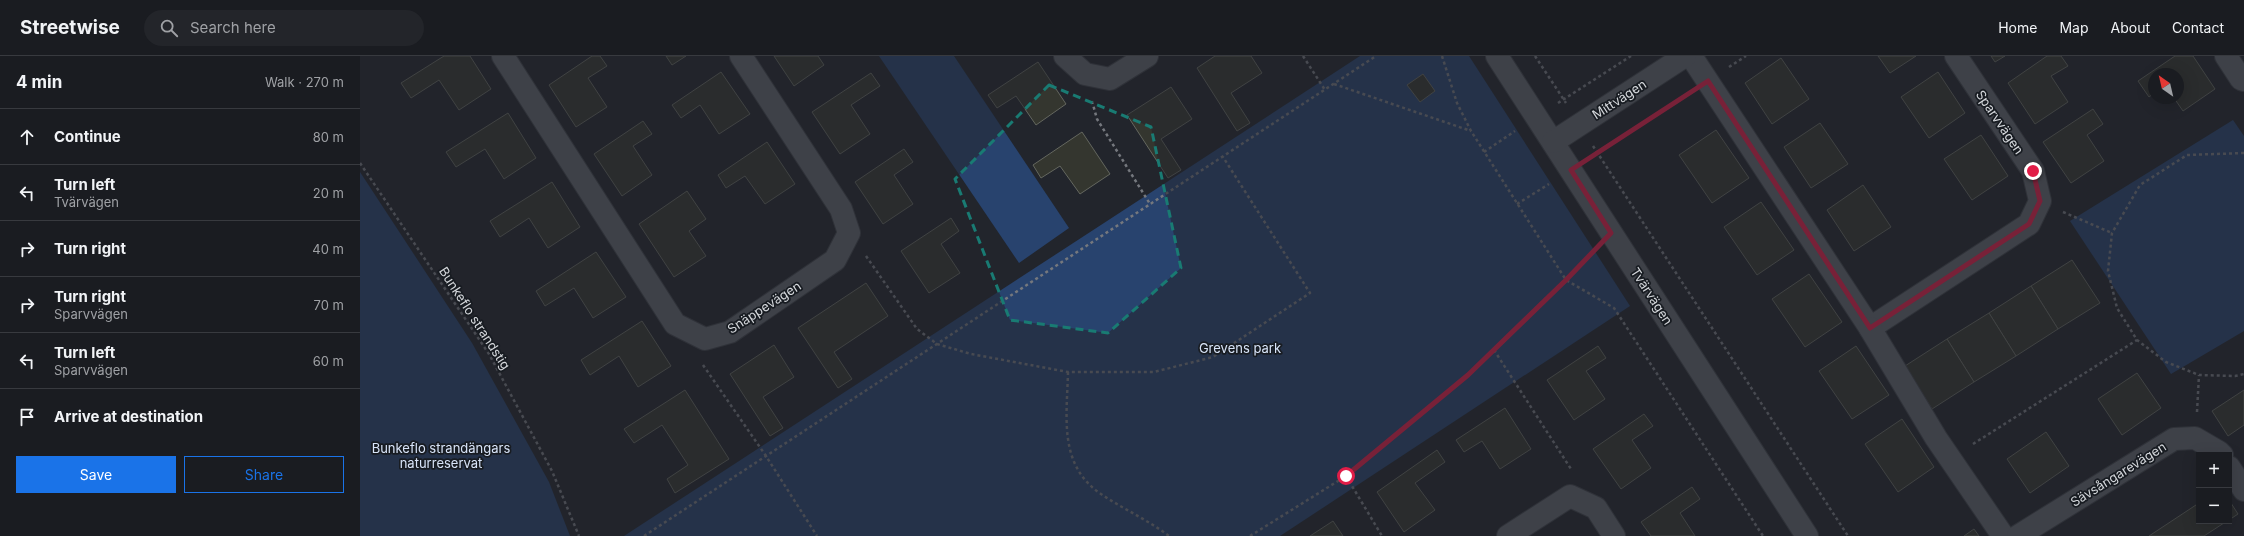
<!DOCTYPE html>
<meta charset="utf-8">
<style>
body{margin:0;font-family:Inter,sans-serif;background:#23252a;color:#f1f3f6}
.controls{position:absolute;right:12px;bottom:12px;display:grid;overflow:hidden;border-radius:0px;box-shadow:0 4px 16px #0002}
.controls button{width:36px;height:36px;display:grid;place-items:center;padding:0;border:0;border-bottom:1px solid #383a3f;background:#1a1c21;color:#f1f3f6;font:20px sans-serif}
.compass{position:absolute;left:1788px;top:12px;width:36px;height:36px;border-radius:50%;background:#1a1c21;box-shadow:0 4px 16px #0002;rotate:326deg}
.stop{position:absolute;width:12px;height:12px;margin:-9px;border:3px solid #e11d48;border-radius:50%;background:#fff}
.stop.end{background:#e11d48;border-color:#fff;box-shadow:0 1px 4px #0008}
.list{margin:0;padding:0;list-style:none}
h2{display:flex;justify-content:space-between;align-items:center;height:52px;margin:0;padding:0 16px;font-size:17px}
h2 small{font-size:13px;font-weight:400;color:#9fa1a5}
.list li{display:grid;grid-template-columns:26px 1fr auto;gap:12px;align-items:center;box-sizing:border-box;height:56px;padding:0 16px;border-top:1px solid #383a3f}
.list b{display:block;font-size:15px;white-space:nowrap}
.list p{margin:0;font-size:13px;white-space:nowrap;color:#9fa1a5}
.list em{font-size:13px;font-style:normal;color:#9fa1a5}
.actions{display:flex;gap:8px;padding:12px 16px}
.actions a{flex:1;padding:9px 0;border:1px solid #1a73e8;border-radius:0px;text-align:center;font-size:14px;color:#1a73e8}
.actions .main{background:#1a73e8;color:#fff}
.icon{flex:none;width:22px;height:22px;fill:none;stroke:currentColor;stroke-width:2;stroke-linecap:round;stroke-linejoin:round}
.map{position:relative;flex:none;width:1884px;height:480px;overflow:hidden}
header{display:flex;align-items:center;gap:24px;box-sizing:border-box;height:56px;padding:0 20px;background:#1a1c21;border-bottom:1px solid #383a3f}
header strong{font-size:19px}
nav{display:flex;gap:22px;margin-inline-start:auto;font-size:14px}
.search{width:280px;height:36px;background:#23252a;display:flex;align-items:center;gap:10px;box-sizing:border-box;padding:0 14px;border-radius:22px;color:#9fa1a5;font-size:15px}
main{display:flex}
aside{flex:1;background:#1a1c21}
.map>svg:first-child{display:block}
</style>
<header>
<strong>Streetwise</strong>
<div class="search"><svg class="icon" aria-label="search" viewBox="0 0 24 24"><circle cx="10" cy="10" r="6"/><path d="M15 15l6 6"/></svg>Search here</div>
<nav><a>Home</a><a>Map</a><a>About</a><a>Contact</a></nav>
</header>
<main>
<aside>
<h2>4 min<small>Walk · 270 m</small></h2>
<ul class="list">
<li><svg class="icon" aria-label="ahead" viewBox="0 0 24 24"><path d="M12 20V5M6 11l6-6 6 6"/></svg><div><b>Continue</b></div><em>80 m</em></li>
<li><svg class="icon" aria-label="left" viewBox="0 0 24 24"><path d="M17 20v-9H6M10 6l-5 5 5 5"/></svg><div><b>Turn left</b><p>Tvärvägen</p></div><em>20 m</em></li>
<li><svg class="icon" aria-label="right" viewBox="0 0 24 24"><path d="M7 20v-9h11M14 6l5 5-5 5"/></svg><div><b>Turn right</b></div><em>40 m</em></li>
<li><svg class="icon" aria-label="right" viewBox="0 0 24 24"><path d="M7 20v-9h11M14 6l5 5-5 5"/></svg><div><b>Turn right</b><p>Sparvvägen</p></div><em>70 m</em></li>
<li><svg class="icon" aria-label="left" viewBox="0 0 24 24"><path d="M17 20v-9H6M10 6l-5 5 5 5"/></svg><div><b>Turn left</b><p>Sparvvägen</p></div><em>60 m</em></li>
<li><svg class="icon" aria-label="arrive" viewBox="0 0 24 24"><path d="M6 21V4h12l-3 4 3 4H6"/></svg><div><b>Arrive at destination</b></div></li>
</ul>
<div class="actions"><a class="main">Save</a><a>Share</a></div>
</aside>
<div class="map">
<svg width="1884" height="480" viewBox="0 0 1884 480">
<rect width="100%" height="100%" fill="#22252c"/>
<g fill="#28436e">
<polygon points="519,0 594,0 709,172 659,207"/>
<polygon points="1000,0 1109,0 1270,250 920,480 264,480"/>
<polygon points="1873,64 1884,80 1884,275 1811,318 1710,165"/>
<polygon points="0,116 112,287 189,426 210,480 0,480"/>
</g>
<g fill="#34362f" stroke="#64675f">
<polygon points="84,0 110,0 131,33 99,54 79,24 51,42 41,27"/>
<polygon points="232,0 240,0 247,10 228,22 247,51 216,71 189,29"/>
<polygon points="306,0 326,0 312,9"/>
<polygon points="414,0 458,0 464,9 434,30"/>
<polygon points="855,0 891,0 902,17 871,37 890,67 877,75 837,12"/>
<polygon points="1518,0 1556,0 1530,17"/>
<polygon points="1631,0 1645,0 1635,6"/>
<polygon points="1687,0 1701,0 1708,10 1691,20 1708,46 1675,68 1648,27"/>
<polygon points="1815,0 1833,0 1855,33 1823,55 1814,42 1818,42 1818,18 1794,18 1794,37 1789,41 1778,25"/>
<polygon points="1421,2 1449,43 1412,68 1385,27"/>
<polygon points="678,6 706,48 676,69 656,40 637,52 628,39"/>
<polygon points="361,16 390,58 359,78 340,49 321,62 312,49"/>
<polygon points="1578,16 1605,57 1569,82 1541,41"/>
<polygon points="511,17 520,30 491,49 510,78 480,98 452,56"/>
<polygon points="1063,18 1075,35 1060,46 1047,29"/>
<polygon points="811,31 832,63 801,83 821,114 808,122 767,59"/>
<polygon points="1733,53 1743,68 1727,79 1744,105 1711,127 1683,86"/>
<polygon points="148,57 176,102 144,123 125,93 96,111 86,96"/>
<polygon points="283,65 292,78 273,90 292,119 262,140 234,98"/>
<polygon points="1460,67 1488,108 1451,132 1424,91"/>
<polygon points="1356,74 1389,122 1352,147 1319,99"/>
<polygon points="722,76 750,118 720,138 700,110 681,122 673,109"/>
<polygon points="1621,79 1648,120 1612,144 1584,103"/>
<polygon points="407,86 435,128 405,148 385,120 366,132 358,119"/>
<polygon points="544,93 553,106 534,119 553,148 523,168 495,126"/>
<polygon points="192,126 220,171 188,192 169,162 140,181 130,165"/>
<polygon points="1503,129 1531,171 1494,195 1467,154"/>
<polygon points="327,135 346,163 329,175 346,200 314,221 279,168"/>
<polygon points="1401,146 1434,194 1397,219 1364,171"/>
<polygon points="591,162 599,175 581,188 600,217 569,237 541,195"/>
<polygon points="236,196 266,241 233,262 214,232 185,250 176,235"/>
<polygon points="1712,204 1740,247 1698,273 1671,230"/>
<polygon points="1449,218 1482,266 1445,291 1412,243"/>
<polygon points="506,227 528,260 474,296 492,323 478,332 438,272"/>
<polygon points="1671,230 1698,273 1656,300 1629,257"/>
<polygon points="1629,257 1656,300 1614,326 1587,283"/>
<polygon points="282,265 311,310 278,331 259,300 230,319 221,304"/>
<polygon points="1587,283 1614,326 1572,353 1545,310"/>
<polygon points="414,289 434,321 403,341 423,372 410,380 370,318"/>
<polygon points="1238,290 1246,302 1226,315 1245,343 1214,364 1187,324"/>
<polygon points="1496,290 1529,339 1492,363 1459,315"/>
<polygon points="1777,317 1801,352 1762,379 1738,343"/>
<polygon points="325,334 369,403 315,437 307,423 328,409 302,369 274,387 264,373"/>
<polygon points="1884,334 1884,369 1868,380 1852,355"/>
<polygon points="1145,352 1171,393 1140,413 1122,385 1104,396 1096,384"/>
<polygon points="1284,358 1293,370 1272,384 1291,412 1261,433 1233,393"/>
<polygon points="1542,363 1574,411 1538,436 1505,388"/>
<polygon points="1686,376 1709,410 1670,437 1647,403"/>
<polygon points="1077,394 1085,406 1055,427 1075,454 1044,476 1017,436"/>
<polygon points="1332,431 1340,443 1320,457 1335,480 1291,480 1281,466"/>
<polygon points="1869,444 1878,458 1869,464"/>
<polygon points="1839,447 1839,465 1867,465 1844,480 1789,480"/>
<polygon points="973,465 983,480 950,480"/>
<polygon points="1614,473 1619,480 1604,480"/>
</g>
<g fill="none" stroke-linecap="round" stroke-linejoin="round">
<defs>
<g id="minor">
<polyline points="143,0 315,268 345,283 370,276 475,204 489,177 481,153 381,0"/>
<polyline points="705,0 725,18 750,23 787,0"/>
<polyline points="1137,0 1447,480"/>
<polyline points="1331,0 1510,272 1669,168 1680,145 1673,115 1596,0"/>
<polyline points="1866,0 1881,23 1884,24"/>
<polyline points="1193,86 1325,0"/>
<polyline points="1510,272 1576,382 1643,480"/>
<polyline points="1869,411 1884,434"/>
<polyline points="1148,480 1210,440 1236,452 1254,480"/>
<polyline points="1658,480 1814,383 1835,382 1859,396 1862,399"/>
</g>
</defs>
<use href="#minor" stroke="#3f4248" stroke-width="24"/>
<g stroke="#75787e" stroke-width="2.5" stroke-dasharray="3 3" stroke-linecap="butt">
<polyline points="943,0 965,34"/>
<polyline points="1082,0 1097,47 1111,75 1206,224 1254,252 1403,480"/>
<polyline points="1175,0 1206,47"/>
<polyline points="1369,11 1386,0"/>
<polyline points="974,28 1111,75"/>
<polyline points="732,45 737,63 790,148"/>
<polyline points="1198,47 1271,0"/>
<polyline points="1233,90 1488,480"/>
<polyline points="1124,96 1155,75"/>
<polyline points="1884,97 1827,99 1780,129 1752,177 1748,215 1757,252 1777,284 1806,306 1839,319 1875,320 1884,318"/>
<polyline points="1232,100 1326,39"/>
<polyline points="0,107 129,298 192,415 219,480"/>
<polyline points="1157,148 1189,128"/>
<polyline points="1703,156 1752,177"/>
<polyline points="506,200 557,273 577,288 611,298 708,316 794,316 853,301 950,237 863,101"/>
<polyline points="1134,294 1211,413"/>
<polyline points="343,309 406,400 457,480"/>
<path d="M708,316C707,361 698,409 741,438C763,453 788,464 809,480"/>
<polyline points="1837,356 1839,319"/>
<polyline points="1613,388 1777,284"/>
<polyline points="986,420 1022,480"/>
<polyline points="284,480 1016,0"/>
<polyline points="890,480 986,420 1108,319 1233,196"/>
</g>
<use href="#minor" stroke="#5f646b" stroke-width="22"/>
</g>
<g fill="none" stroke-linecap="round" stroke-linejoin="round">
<polyline stroke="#e11d48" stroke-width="5" points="986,420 1108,319 1206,224 1251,177 1211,114 1348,25 1510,272 1669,168 1680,145 1673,115"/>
</g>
<path d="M0 0H1884V480H0ZM689,29L791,71L821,212L748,277L650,264L595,123Z" fill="#22252c" fill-opacity=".55" fill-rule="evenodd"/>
<path fill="none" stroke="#197b73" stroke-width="3" stroke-dasharray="8 5" stroke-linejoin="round" d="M689,29L791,71L821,212L748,277L650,264L595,123Z"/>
<g text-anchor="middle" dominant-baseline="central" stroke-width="3.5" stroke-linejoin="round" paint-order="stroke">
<g font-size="13" fill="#d4d7db" stroke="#181c22">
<text transform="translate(1259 43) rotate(-33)">Mittvägen</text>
<text transform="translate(1640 66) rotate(56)">Sparvvägen</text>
<text transform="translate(1292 240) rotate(57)">Tvärvägen</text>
<text transform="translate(404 251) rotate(-33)">Snäppevägen</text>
<text transform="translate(115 262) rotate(57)">Bunkeflo strandstig</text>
<text transform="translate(1758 418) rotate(-32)">Sävsångarevägen</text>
</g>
<g font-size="13" fill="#d8e4f8" stroke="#181c22">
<text x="880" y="292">Grevens park</text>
<text x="81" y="392">Bunkeflo strandängars<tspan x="81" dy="15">naturreservat</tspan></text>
</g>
</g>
</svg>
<div class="controls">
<button>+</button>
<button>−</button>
</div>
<svg class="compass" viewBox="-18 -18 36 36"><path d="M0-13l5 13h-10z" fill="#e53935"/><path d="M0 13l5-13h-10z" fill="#9fa1a5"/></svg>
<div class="stop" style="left:986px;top:420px"></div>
<div class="stop end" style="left:1673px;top:115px"></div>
</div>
</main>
